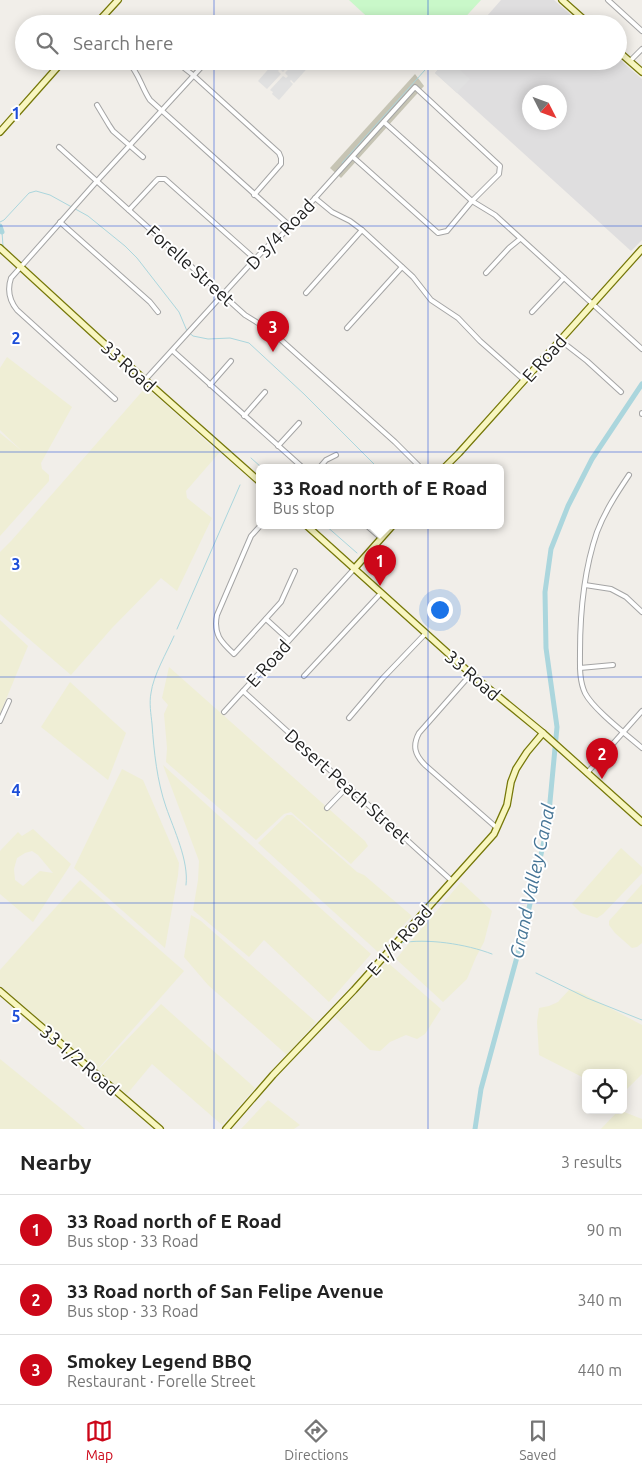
<!DOCTYPE html>
<meta charset="utf-8">
<style>
body{margin:0;font-family:Ubuntu,sans-serif;background:#f6f6f6;color:#222}
.controls{position:absolute;right:15px;bottom:15px;display:grid;overflow:hidden;border-radius:8px;box-shadow:0 2px 12px #0003}
.controls button{width:45px;height:45px;display:grid;place-items:center;padding:0;border:0;border-bottom:1px solid #e0e0e0;background:#fff;color:#222;font:25px sans-serif}
.compass{position:absolute;left:522px;top:85px;width:45px;height:45px;border-radius:50%;background:#fff;box-shadow:0 2px 12px #0003;rotate:132deg}
.you{position:absolute;left:439px;top:609px;width:18px;height:18px;margin:-12px;border:4px solid #fff;border-radius:50%;background:#1a73e8;box-shadow:0 0 0 8px #1a73e833}
.badge{display:grid;place-items:center;width:32px;height:32px;border-radius:50%;background:#cc0719;color:#fff;font-size:16px;font-weight:700}
.pin{position:absolute;translate:-50% -41px;filter:drop-shadow(0 1px 2px #0008)}
.pin::after{content:'';position:absolute;top:26px;width:18px;height:15px;background:inherit;clip-path:polygon(0 0,100% 0,50% 100%)}
.popup{position:absolute;left:256px;top:464px;width:248px;height:65px;box-sizing:border-box;display:grid;place-content:center;border-radius:8px;background:#fff;filter:drop-shadow(0 1px 4px #0005);font-size:16px;white-space:nowrap;color:#767676}
.popup b{font-size:19px;color:#222}
.popup::after{content:'';position:absolute;left:50%;top:100%;margin-left:-10px;border:10px solid transparent;border-top-color:#fff}
.list{margin:0;padding:0;list-style:none}
h2{display:flex;justify-content:space-between;align-items:center;height:65px;margin:0;padding:0 20px;font-size:21px}
h2 small{font-size:16px;font-weight:400;color:#767676}
.list li{display:grid;grid-template-columns:32px 1fr auto;gap:15px;align-items:center;box-sizing:border-box;height:70px;padding:0 20px;border-top:1px solid #e0e0e0}
.list b{display:block;font-size:19px;white-space:nowrap}
.list p{margin:0;font-size:16px;white-space:nowrap;color:#767676}
.list em{font-size:16px;font-style:normal;color:#767676}
.icon{flex:none;width:28px;height:28px;fill:none;stroke:currentColor;stroke-width:2;stroke-linecap:round;stroke-linejoin:round}
.map{position:relative;flex:none;width:642px;height:1129px;overflow:hidden}
.search{position:absolute;background:#fff;box-shadow:0 2px 12px #0003;left:15px;right:15px;top:15px;height:55px;display:flex;align-items:center;gap:12px;box-sizing:border-box;padding:0 18px;border-radius:28px;color:#767676;font-size:19px}
.sheet{height:275px;background:#fff}
nav{display:flex;justify-content:space-around;align-items:center;box-sizing:border-box;height:70px;border-top:1px solid #e0e0e0;background:#fff;font-size:14px;color:#767676}
nav a{display:grid;justify-items:center;gap:2px}
nav .on{color:#cc0719}
.map>svg:first-child{display:block}
</style>
<div class="map">
<svg width="642" height="1129" viewBox="0 0 642 1129">
<rect width="100%" height="100%" fill="#f1eee9"/>
<g fill="#dfdedf" fill-rule="evenodd">
<polygon points="501,0 554,0 581,24 480,24"/>
<path d="M618,58L642,79V240L631,251L435,73L446,61H618ZM530,92H560V122H530Z"/>
</g>
<polygon fill="#c6c4b4" points="415,74 424,86 341,178 330,168"/>
<g fill="#efeed5" fill-rule="evenodd">
<polygon points="7,357 72,407 41,463 42,469 49,475 49,481 0,536 0,433 22,451 0,430 0,368"/>
<polygon points="146,387 219,453 186,491 187,498 212,518 177,591 161,578 112,628 71,675 0,614 0,552 12,540"/>
<polygon points="0,620 28,646 0,714"/>
<polygon points="169,667 365,841 368,846 351,864 291,812 284,814 256,840 166,762 167,748 164,714 168,705 162,698"/>
<polygon points="70,682 126,733 108,780 41,727"/>
<polygon points="163,765 371,954 329,1002 264,940 249,957 193,910 198,880 199,861"/>
<polygon points="122,769 143,780 179,863 178,875 165,948 74,868"/>
<polygon points="287,815 292,815 357,872 364,875 412,916 378,952 258,843"/>
<path d="M33,829L71,864L33,922L0,894V851L18,832L22,836ZM32,851L38,855L53,873L40,871L23,886L15,880L14,869L17,858L25,853Z"/>
<polygon points="621,848 642,867 642,873 603,914 597,918 581,913 572,904"/>
<polygon points="80,880 184,971 97,1070 0,985 0,970"/>
<polygon points="461,882 492,911 484,942 476,957 467,979 443,1002 396,959"/>
<polygon points="642,884 642,943 637,947 632,948 615,933 609,925 609,921"/>
<polygon points="191,915 201,921 316,1022 287,1055 208,985 184,957"/>
<polygon points="387,962 441,1009 425,1034 417,1039 406,1035 390,1042 380,1051 370,1050 335,1017"/>
<polygon points="569,990 578,991 642,1025 642,1074 627,1089 623,1088 623,1073 586,1073 586,1079 539,1055 537,1022 539,1008 549,1006 558,1002"/>
<polygon points="161,1004 255,1088 222,1125 152,1064 127,1094 98,1070"/>
<polygon points="0,1059 64,1111 85,1129 0,1129"/>
<polygon points="268,1100 286,1114 300,1125 294,1129 241,1129"/>
<polygon points="619,1110 642,1119 642,1129 601,1129"/>
</g>
<polygon fill="#c9f8c9" points="349,0 481,0 459,24 375,24"/>
<g fill="#e1e1e1">
<polygon points="275,61 293,61 283,72 280,69 278,71 281,74 267,89 258,81 272,65 275,68 276,66 274,63"/>
<polygon points="296,61 313,62 294,83 291,80 290,81 293,84 279,100 272,94 273,92 270,90 283,76 286,78 288,76 285,73"/>
<polygon points="446,61 451,61 470,79 457,93 435,73"/>
</g>
<g fill="none" stroke-linecap="round" stroke-linejoin="round">
<g stroke="#abd6dd" stroke-width="1">
<polyline points="342,163 425,70"/>
<polyline points="0,222 4,220 29,193 36,191 50,195 88,216 125,246 137,258 179,312 187,331 193,336 208,339 230,338 249,343 304,394 377,467"/>
<polyline points="2,232 3,246"/>
<polyline points="251,458 261,467"/>
<polyline points="325,525 357,553"/>
<polyline points="177,629 240,485"/>
<path d="M174,636C167,652 153,676 151,693C149,703 151,714 152,724C154,752 157,781 166,807C174,830 189,861 186,885"/>
<path d="M400,943C427,938 466,944 492,954"/>
<polyline points="536,973 587,998 642,1020"/>
<polyline points="222,1129 226,1125"/>
</g>
<g stroke="#abd6dd" stroke-width="5">
<polyline points="0,226 2,232"/>
<polyline points="475,1129 481,1089 523,935 548,823 557,727 546,648 545,592 551,549 568,506 592,459 642,384"/>
</g>
<defs>
<g id="street">
<polyline points="608,0 642,31"/>
<path d="M127,61C139,72 141,87 150,100L290,226"/>
<polyline points="630,61 642,49"/>
<polyline points="184,68 193,75 279,153 281,158 281,164 254,195"/>
<polyline points="97,105 109,125 113,131 143,157"/>
<polyline points="384,122 472,201 495,215 642,349"/>
<polyline points="59,147 245,315 271,331 395,442 420,467"/>
<polyline points="315,198 332,212 350,221 362,230 413,277 431,300 458,318 480,341 524,380"/>
<polyline points="129,210 155,182 158,179 165,179 255,259"/>
<polyline points="60,222 150,302 158,312"/>
<polyline points="486,273 509,248 520,239"/>
<polyline points="306,293 362,230"/>
<polyline points="532,312 564,278"/>
<polyline points="347,328 402,267"/>
<polyline points="560,340 587,361 621,392"/>
<polyline points="173,351 302,467"/>
<polyline points="145,380 255,259 269,245 280,237 415,87 500,166 499,174 472,201 447,231 438,233 353,157"/>
<polyline points="210,385 231,361"/>
<path d="M115,399L17,310C9,300 7,290 11,278L97,181L207,61"/>
<polyline points="642,413 642,414"/>
<polyline points="244,416 265,392"/>
<polyline points="278,446 299,423"/>
<polyline points="320,467 326,460 336,455"/>
<path d="M629,475C617,493 605,511 597,532C584,570 580,611 580,652C580,665 579,680 585,693C593,709 627,735 642,748"/>
<path d="M261,525L251,536L217,615C213,634 221,642 234,654L281,602L295,571"/>
<polyline points="366,525 381,538"/>
<polyline points="585,585 611,589 626,597 642,612"/>
<polyline points="266,619 289,640"/>
<polyline points="580,668 613,665"/>
<path d="M471,674L419,733C412,746 415,755 425,765L497,828"/>
<polyline points="304,676 381,593"/>
<polyline points="243,691 452,881"/>
<polyline points="224,712 354,569"/>
<polyline points="349,718 383,678 426,633"/>
<polyline points="0,721 9,701"/>
<polyline points="587,773 642,711"/>
<polyline points="327,808 348,786"/>
</g>
<g id="secondary">
<polyline points="562,0 589,24"/>
<polyline points="96,24 118,0"/>
<polyline points="618,51 642,72"/>
<polyline points="0,132 63,61"/>
<polyline points="0,248 109,348 260,482"/>
<polyline points="445,467 459,453 642,249"/>
<polyline points="306,525 471,674 543,733 642,822"/>
<polyline points="354,569 393,525"/>
<polyline points="0,991 160,1129"/>
<polyline points="226,1129 273,1075 354,990 494,834 507,805 511,782 516,769 527,752 543,733"/>
</g>
</defs>
<use href="#street" stroke="#a5a5a5" stroke-width="6"/>
<use href="#secondary" stroke="#767809" stroke-width="8"/>
<use href="#street" stroke="#fff" stroke-width="4"/>
<use href="#secondary" stroke="#f8f6c0" stroke-width="5.5"/>
</g>
<path fill="none" stroke="#1d4ed8" stroke-width="1" stroke-opacity="0.55" d="M214,0V24M428,0V24M214,61V1129M428,61V1129M0,226H642M0,452H642M0,677H642M0,903H642"/>
<g text-anchor="middle" dominant-baseline="central" stroke-width="4" stroke-linejoin="round" paint-order="stroke">
<g font-size="18" fill="#212121" stroke="#fff">
<text transform="translate(280 234) rotate(-46)">D 3/4 Road</text>
<text transform="translate(191 265) rotate(42)">Forelle Street</text>
<text transform="translate(544 358) rotate(-48)">E Road</text>
<text transform="translate(129 366) rotate(42)">33 Road</text>
<text transform="translate(268 663) rotate(-48)">E Road</text>
<text transform="translate(473 675) rotate(41)">33 Road</text>
<text transform="translate(348 786) rotate(42)">Desert Peach Street</text>
<text transform="translate(399 940) rotate(-48)">E 1/4 Road</text>
<text transform="translate(80 1060) rotate(41)">33 1/2 Road</text>
</g>
<g font-size="19" font-style="italic" fill="#477697" stroke="#fff">
<text transform="translate(532 881) rotate(-78)">Grand Valley Canal</text>
</g>
</g>
<g font-size="16" text-anchor="middle" font-weight="bold" fill="#1d4ed8" stroke="#fff" stroke-width="4" stroke-linejoin="round" paint-order="stroke">
<text x="16" y="119">1</text>
<text x="16" y="344">2</text>
<text x="16" y="570">3</text>
<text x="16" y="796">4</text>
<text x="16" y="1022">5</text>
</g>
</svg>
<div class="controls">
<button><svg class="icon" aria-label="locate" viewBox="0 0 24 24"><circle cx="12" cy="12" r="6"/><path d="M12 2v4M12 18v4M2 12h4M18 12h4"/></svg></button>
</div>
<svg class="compass" viewBox="-18 -18 36 36"><path d="M0-13l5 13h-10z" fill="#e53935"/><path d="M0 13l5-13h-10z" fill="#767676"/></svg>
<div class="you"></div>
<div class="pin badge" style="left:380px;top:586px">1</div>
<div class="popup"><b>33 Road north of E Road</b>Bus stop</div>
<div class="pin badge" style="left:602px;top:779px">2</div>
<div class="pin badge" style="left:273px;top:352px">3</div>
<div class="search"><svg class="icon" aria-label="search" viewBox="0 0 24 24"><circle cx="10" cy="10" r="6"/><path d="M15 15l6 6"/></svg>Search here</div>
</div>
<section class="sheet">
<h2>Nearby<small>3 results</small></h2>
<ul class="list">
<li><span class="badge">1</span><div><b>33 Road north of E Road</b><p>Bus stop · 33 Road</p></div><em>90 m</em></li>
<li><span class="badge">2</span><div><b>33 Road north of San Felipe Avenue</b><p>Bus stop · 33 Road</p></div><em>340 m</em></li>
<li><span class="badge">3</span><div><b>Smokey Legend BBQ</b><p>Restaurant · Forelle Street</p></div><em>440 m</em></li>
</ul>
</section>
<nav>
<a class="on"><svg class="icon" aria-label="map" viewBox="0 0 24 24"><path d="M3 6l6-2 6 2 6-2v14l-6 2-6-2-6 2zM9 4v14M15 6v14"/></svg>Map</a>
<a><svg class="icon" aria-label="directions" viewBox="0 0 24 24"><path d="M12 3l9 9-9 9-9-9zM9 14v-3h6M13 9l2 2-2 2"/></svg>Directions</a>
<a><svg class="icon" aria-label="saved" viewBox="0 0 24 24"><path d="M7 4h10v16l-5-4-5 4z"/></svg>Saved</a>
</nav>
